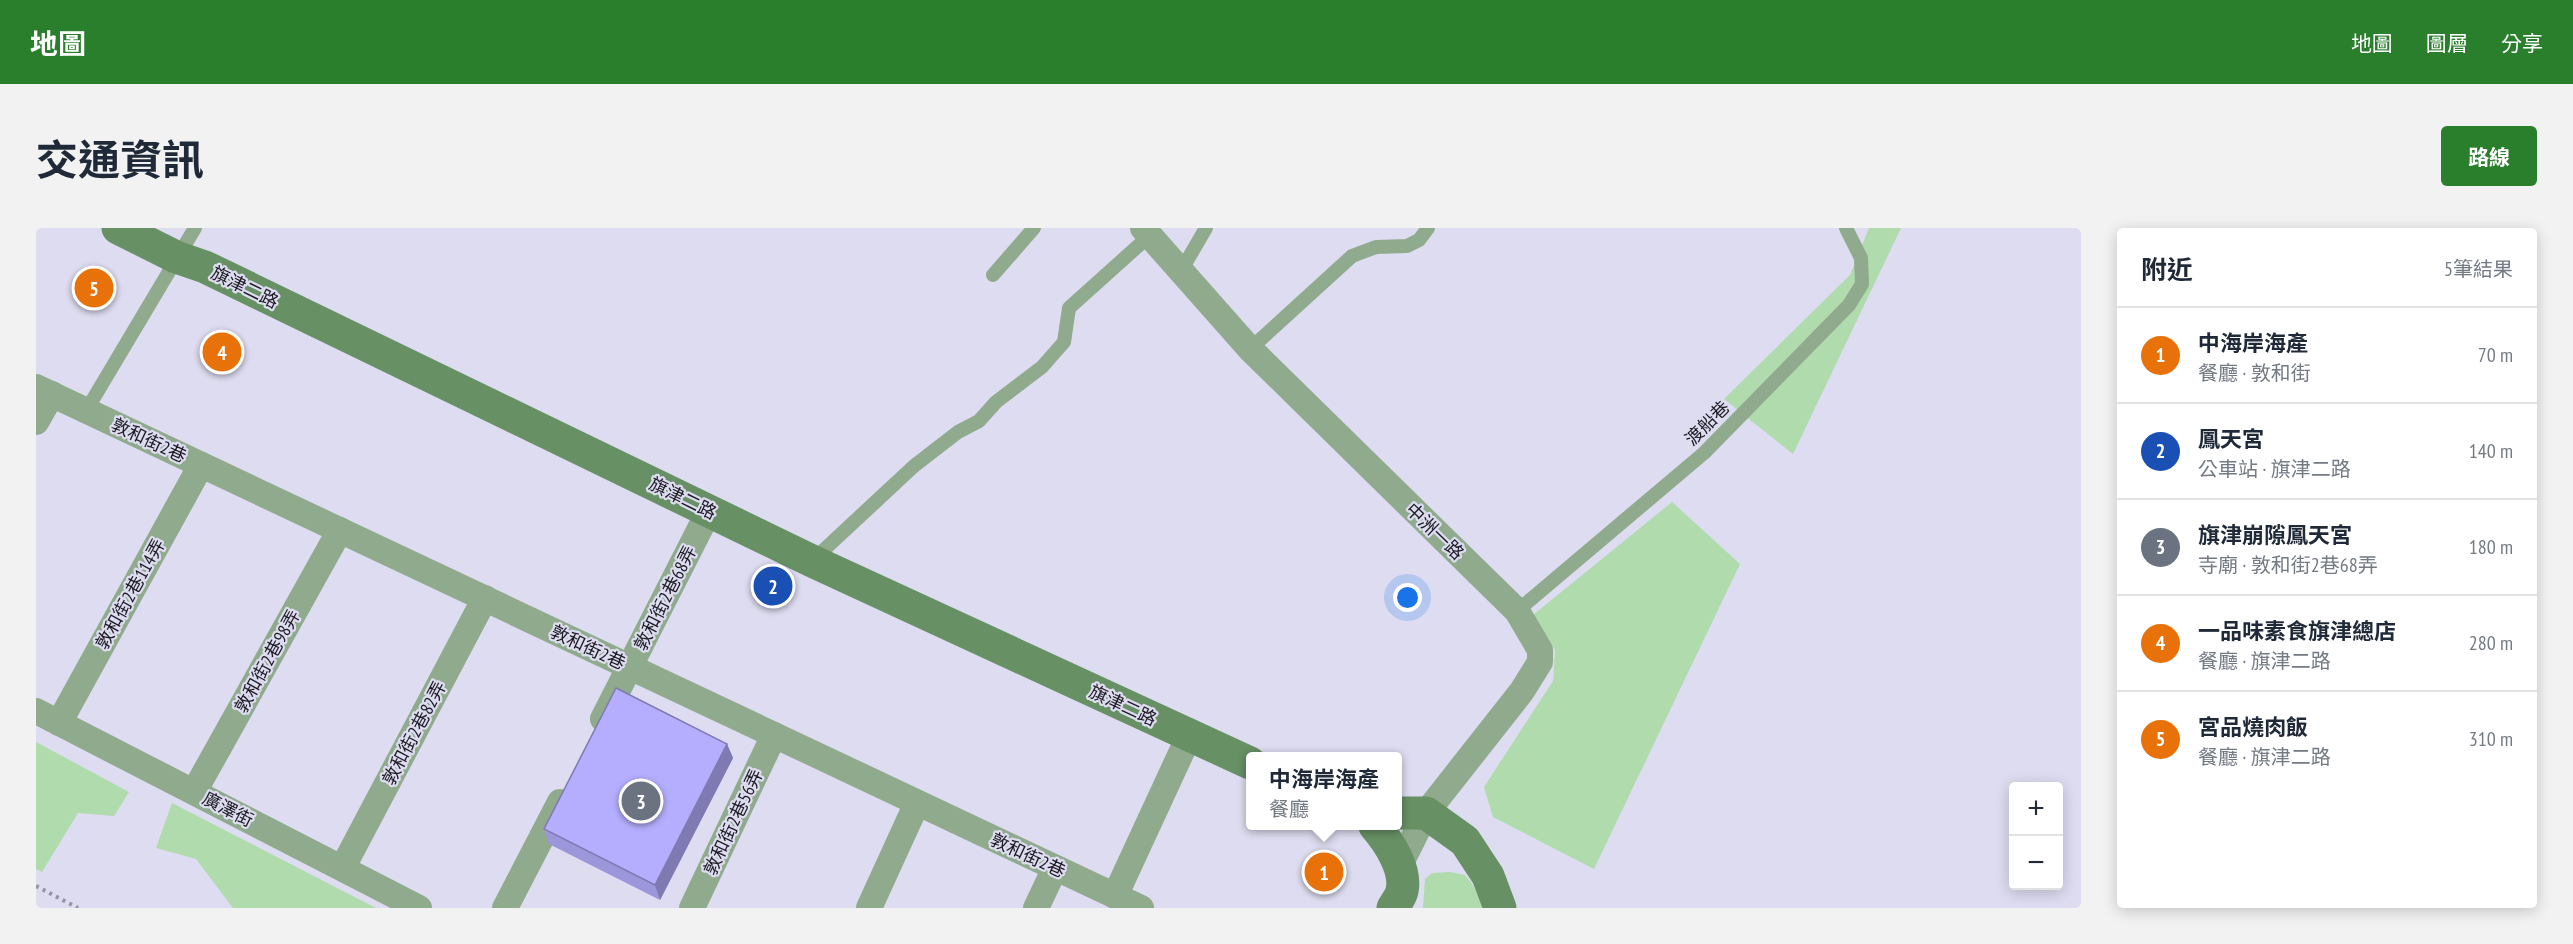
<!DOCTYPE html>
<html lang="zh-TW">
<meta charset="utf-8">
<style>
body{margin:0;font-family:"PT Sans Narrow","Noto Sans TC",sans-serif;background:#f2f2f3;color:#1f2937}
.controls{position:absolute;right:18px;bottom:18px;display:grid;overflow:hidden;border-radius:6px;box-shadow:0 3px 15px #0003}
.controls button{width:54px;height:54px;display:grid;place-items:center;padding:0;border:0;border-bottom:2px solid #e0e1e3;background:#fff;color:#1f2937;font:30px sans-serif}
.you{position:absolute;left:1372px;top:370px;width:21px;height:21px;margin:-15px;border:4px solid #fff;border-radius:50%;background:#1a73e8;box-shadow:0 0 0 9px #1a73e833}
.badge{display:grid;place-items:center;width:39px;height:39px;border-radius:50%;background:#2a7f2c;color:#fff;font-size:20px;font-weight:700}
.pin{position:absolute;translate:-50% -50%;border:3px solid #fff;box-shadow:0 2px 6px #0006}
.popup{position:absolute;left:1210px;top:524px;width:156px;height:78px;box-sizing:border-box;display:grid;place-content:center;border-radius:6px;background:#fff;filter:drop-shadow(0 2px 4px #0005);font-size:20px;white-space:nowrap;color:#747a83}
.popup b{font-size:22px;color:#1f2937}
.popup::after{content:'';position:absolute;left:50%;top:100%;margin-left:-12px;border:12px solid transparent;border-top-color:#fff}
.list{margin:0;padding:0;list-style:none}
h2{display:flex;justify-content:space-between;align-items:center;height:78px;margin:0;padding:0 24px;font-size:26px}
h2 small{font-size:20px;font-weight:400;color:#747a83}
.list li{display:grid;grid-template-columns:39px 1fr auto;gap:18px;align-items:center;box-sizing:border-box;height:96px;padding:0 24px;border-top:2px solid #e0e1e3}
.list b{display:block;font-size:22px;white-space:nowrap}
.list p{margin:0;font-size:20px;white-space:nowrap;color:#747a83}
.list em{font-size:20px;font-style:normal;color:#747a83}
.map{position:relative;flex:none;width:2045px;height:680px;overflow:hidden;border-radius:6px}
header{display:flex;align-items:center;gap:36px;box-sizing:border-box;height:84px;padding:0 30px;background:#2a7f2c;color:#fff}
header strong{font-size:28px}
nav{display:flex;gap:33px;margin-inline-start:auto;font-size:21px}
.intro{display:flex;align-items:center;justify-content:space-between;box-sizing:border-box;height:144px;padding:0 36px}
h1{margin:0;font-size:42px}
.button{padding:15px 27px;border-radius:6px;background:#2a7f2c;color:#fff;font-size:21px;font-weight:700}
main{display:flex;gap:36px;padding:0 36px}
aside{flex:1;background:#fff;border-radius:6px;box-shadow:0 3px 15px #0003}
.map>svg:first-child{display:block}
</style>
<header>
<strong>地圖</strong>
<nav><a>地圖</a><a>圖層</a><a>分享</a></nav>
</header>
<div class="intro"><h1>交通資訊</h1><a class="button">路線</a></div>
<main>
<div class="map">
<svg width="2045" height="680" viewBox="0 0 2045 680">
<rect width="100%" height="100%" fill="#dddcf0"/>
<g fill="#b0dbad">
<polygon points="1833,0 1865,0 1757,226 1688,171 1814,47"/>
<polygon points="1636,274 1704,336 1558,641 1457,589 1448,559 1517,453 1519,422 1497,387"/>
<polygon points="0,514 93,564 78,588 42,585 6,644 0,641"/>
<polygon points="136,575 340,680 197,680 160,631 120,620"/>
<polygon points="1414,644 1429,647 1437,657 1447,680 1387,680 1389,651 1396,645"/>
</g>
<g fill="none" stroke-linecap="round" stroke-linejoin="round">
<polyline stroke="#9594a4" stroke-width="4" stroke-dasharray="3 4.5" stroke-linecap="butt" points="0,658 42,680"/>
<g stroke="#8faa8d" stroke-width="14">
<polyline points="1145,43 1170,0"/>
<polyline points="957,47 998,0"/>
<polyline points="1214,121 1316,28 1340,19 1371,18 1383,12 1392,0"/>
<polyline points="50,183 159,0"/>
<polyline points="777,332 878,238 922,204 943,193 960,174 1006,139 1028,114 1033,80 1112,9"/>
<polyline points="1481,383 1668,225 1813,77 1826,56 1825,30 1810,0"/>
</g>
<g stroke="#8faa8d" stroke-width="26">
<polyline points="1107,0 1214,121 1481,383 1504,422 1504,434 1486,463 1390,585 1363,639"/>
<polyline points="0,159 1105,680"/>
<polyline points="0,194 16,166"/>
<polyline points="0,483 383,680"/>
<polyline points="567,491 673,283"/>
<polyline points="23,495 165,237"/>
<polyline points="158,564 304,302"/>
<polyline points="307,639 449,370"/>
<polyline points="1079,668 1153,508"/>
<polyline points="469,680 524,574"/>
<polyline points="656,680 738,507"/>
<polyline points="833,680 881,575"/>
<polyline points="1000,680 1019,640"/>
</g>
<g stroke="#679065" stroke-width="33">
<polyline points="82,0 140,29 169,39 776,333 1214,535"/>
<polyline points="1362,585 1390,585 1429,613 1452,648 1464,680"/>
<path d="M1339,598C1352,613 1371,641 1366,663C1365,668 1360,675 1357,680"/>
</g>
</g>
<polygon fill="#9c96da" points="691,516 697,530 624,672 513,616 508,601"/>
<polygon fill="#7f7ab2" points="691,516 697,530 624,672 619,657"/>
<polygon fill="#b5aefe" stroke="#7f7ab2" stroke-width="1.5" points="580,460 691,516 619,657 508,601"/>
<g text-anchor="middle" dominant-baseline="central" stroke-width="4.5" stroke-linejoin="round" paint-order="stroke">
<g font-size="18" fill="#1a1920" stroke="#dddcf0">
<text transform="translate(209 59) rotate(26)">旗津二路</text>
<text transform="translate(1671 195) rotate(-45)">渡船巷</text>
<text transform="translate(113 212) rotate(25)">敦和街2巷</text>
<text transform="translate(647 270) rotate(26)">旗津二路</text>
<text transform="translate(1399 303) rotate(44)">中洲一路</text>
<text transform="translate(94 366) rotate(-61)">敦和街2巷114弄</text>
<text transform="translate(629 370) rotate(-63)">敦和街2巷68弄</text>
<text transform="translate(552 419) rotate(25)">敦和街2巷</text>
<text transform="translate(231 433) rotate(-61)">敦和街2巷98弄</text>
<text transform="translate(1087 477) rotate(25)">旗津二路</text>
<text transform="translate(378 505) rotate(-62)">敦和街2巷82弄</text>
<text transform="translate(192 581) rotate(27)">廣澤街</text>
<text transform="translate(697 594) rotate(-65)">敦和街2巷56弄</text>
<text transform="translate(992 627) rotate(25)">敦和街2巷</text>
</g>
</g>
</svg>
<div class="controls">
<button>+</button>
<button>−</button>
</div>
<div class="you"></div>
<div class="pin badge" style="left:1288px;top:644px;background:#e8710a">1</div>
<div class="popup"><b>中海岸海產</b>餐廳</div>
<div class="pin badge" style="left:737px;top:358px;background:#1a4fb4">2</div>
<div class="pin badge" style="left:605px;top:573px;background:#6b7280">3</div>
<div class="pin badge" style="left:186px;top:124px;background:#e8710a">4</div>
<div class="pin badge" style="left:58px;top:60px;background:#e8710a">5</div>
</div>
<aside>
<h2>附近<small>5筆結果</small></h2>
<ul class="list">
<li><span class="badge" style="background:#e8710a">1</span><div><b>中海岸海產</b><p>餐廳 · 敦和街</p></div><em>70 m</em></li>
<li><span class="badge" style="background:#1a4fb4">2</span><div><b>鳳天宮</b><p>公車站 · 旗津二路</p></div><em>140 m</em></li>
<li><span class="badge" style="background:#6b7280">3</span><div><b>旗津崩隙鳳天宮</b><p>寺廟 · 敦和街2巷68弄</p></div><em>180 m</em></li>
<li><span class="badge" style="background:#e8710a">4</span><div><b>一品味素食旗津總店</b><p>餐廳 · 旗津二路</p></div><em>280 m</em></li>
<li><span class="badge" style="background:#e8710a">5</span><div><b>宮品燒肉飯</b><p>餐廳 · 旗津二路</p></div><em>310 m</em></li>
</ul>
</aside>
</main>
